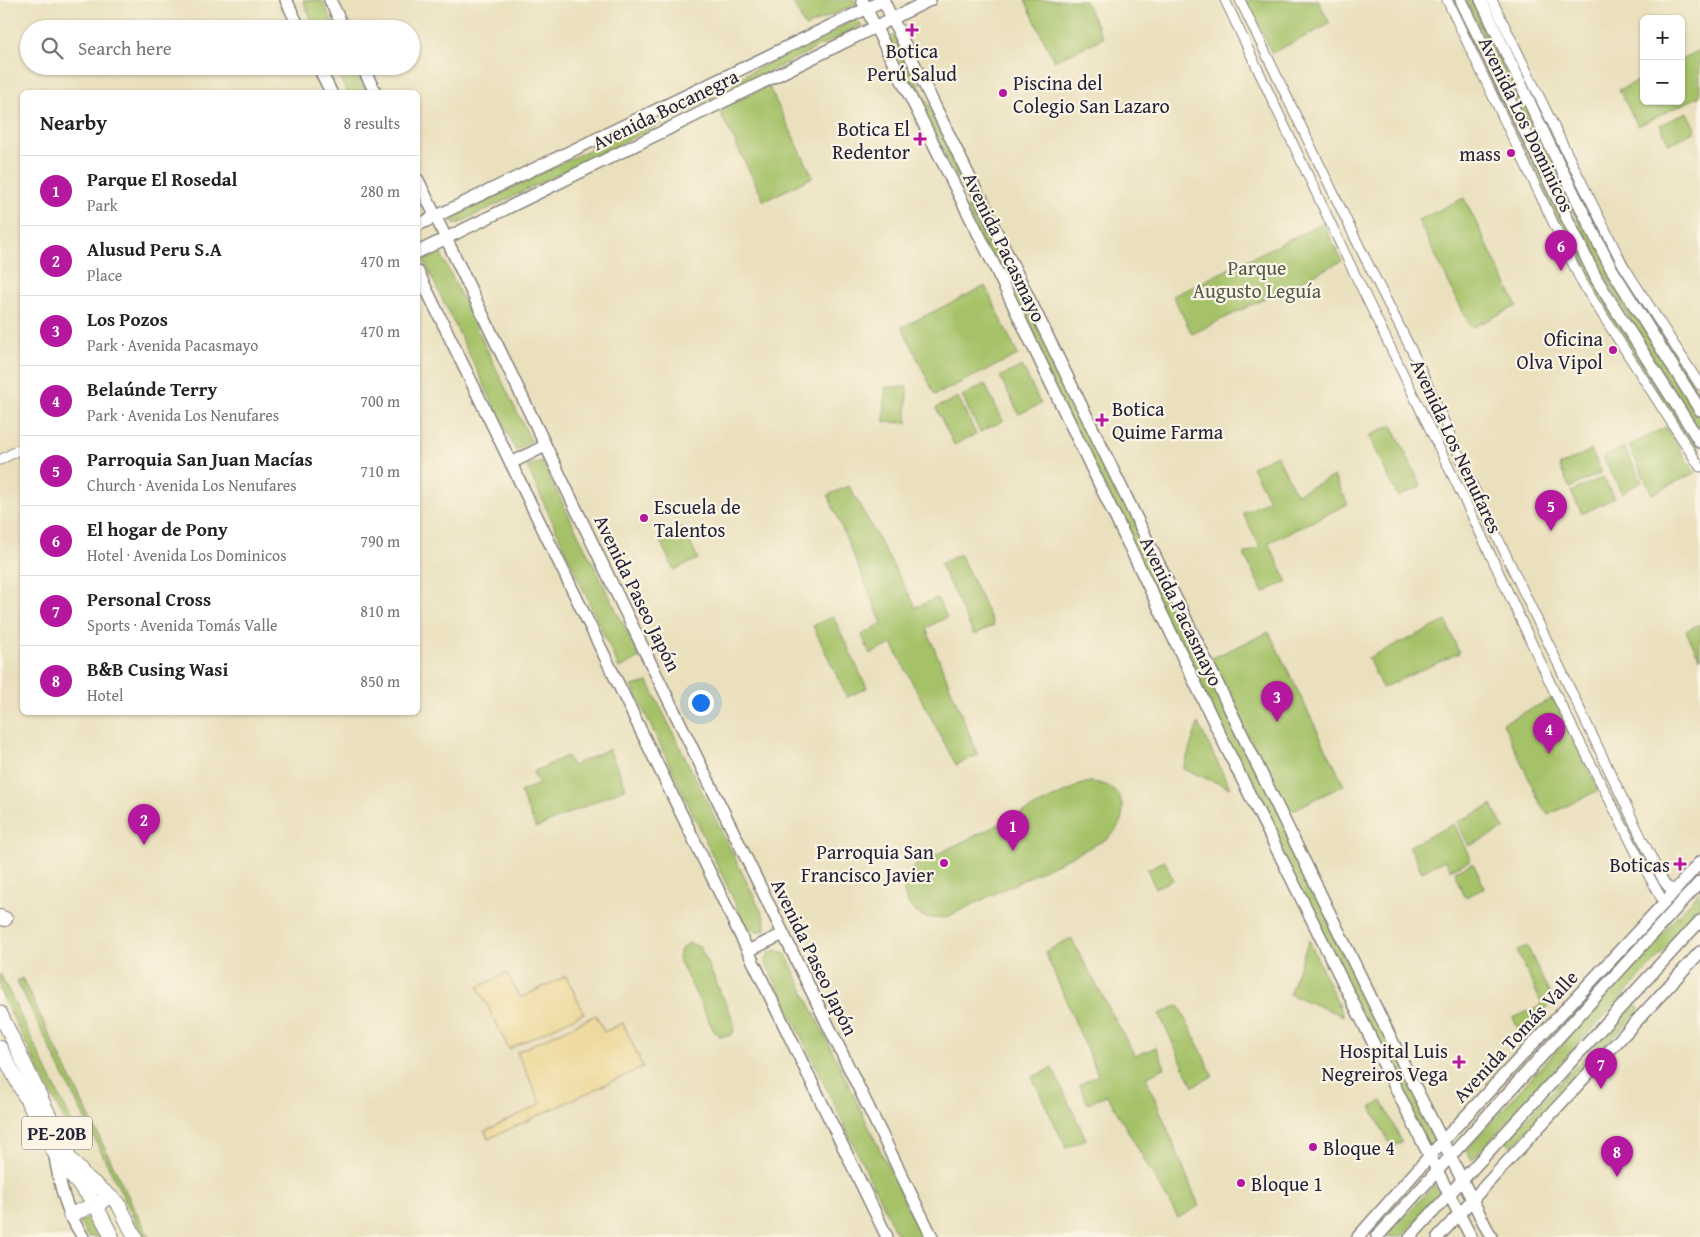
<!DOCTYPE html>
<meta charset="utf-8">
<style>
body{margin:0;font-family:"Gentium Book Plus",serif;background:#f2f2f2;color:#222}
.controls{position:absolute;right:15px;top:15px;display:grid;overflow:hidden;border-radius:8px;box-shadow:0 1px 4px #0004}
.controls button{width:45px;height:45px;display:grid;place-items:center;padding:0;border:0;border-bottom:1px solid #e0e0e0;background:#fff;color:#222;font:25px sans-serif}
.you{position:absolute;left:700px;top:702px;width:18px;height:18px;margin:-12px;border:4px solid #fff;border-radius:50%;background:#1a73e8;box-shadow:0 0 0 8px #1a73e833}
.badge{display:grid;place-items:center;width:32px;height:32px;border-radius:50%;background:#b5179e;color:#fff;font-size:16px;font-weight:700}
.pin{position:absolute;translate:-50% -41px;filter:drop-shadow(0 1px 2px #0008)}
.pin::after{content:'';position:absolute;top:26px;width:18px;height:15px;background:inherit;clip-path:polygon(0 0,100% 0,50% 100%)}
.list{margin:0;padding:0;list-style:none}
h2{display:flex;justify-content:space-between;align-items:center;height:65px;margin:0;padding:0 20px;font-size:21px}
h2 small{font-size:16px;font-weight:400;color:#767676}
.list li{display:grid;grid-template-columns:32px 1fr auto;gap:15px;align-items:center;box-sizing:border-box;height:70px;padding:0 20px;border-top:1px solid #e0e0e0}
.list b{display:block;font-size:19px;white-space:nowrap}
.list p{margin:0;font-size:16px;white-space:nowrap;color:#767676}
.list em{font-size:16px;font-style:normal;color:#767676}
.icon{flex:none;width:28px;height:28px;fill:none;stroke:currentColor;stroke-width:2;stroke-linecap:round;stroke-linejoin:round}
.map{position:relative;flex:none;width:1700px;height:1237px;overflow:hidden}
.search{position:absolute;background:#fff;box-shadow:0 1px 4px #0004;left:20px;top:20px;width:400px;height:55px;display:flex;align-items:center;gap:12px;box-sizing:border-box;padding:0 18px;border-radius:28px;color:#767676;font-size:19px}
.panel{position:absolute;background:#fff;box-shadow:0 1px 4px #0004;left:20px;top:90px;width:400px;height:625px;border-radius:8px}
.map>svg:first-child{display:block}
</style>
<div class="map">
<svg width="1700" height="1237" viewBox="0 0 1700 1237">
<rect width="100%" height="100%" fill="#fcf5e5"/>
<filter id="ink" filterUnits="userSpaceOnUse"><feTurbulence type="fractalNoise" baseFrequency=".02" numOctaves="2"/><feDisplacementMap in="SourceGraphic" scale="10" xChannelSelector="R" yChannelSelector="G"/><feConvolveMatrix kernelMatrix="1 2 1 2 8 2 1 2 1" color-interpolation-filters="sRGB"/></filter>
<filter id="wash" filterUnits="userSpaceOnUse"><feTurbulence type="fractalNoise" baseFrequency=".0096" numOctaves="4" result="noise"/><feDisplacementMap in="SourceGraphic" scale="20" xChannelSelector="R" yChannelSelector="G"/><feGaussianBlur stdDeviation="1.12" result="paint"/><feColorMatrix in="noise" values="0 0 0 0 0 0 0 0 0 0 0 0 0 0 0 0 0 1.4 0 .05"/><feComposite in="paint" operator="in"/></filter>
<g filter="url(#wash)">
<rect width="100%" height="100%" fill="#eae0bd"/>
<g fill="#a6c269" stroke="#647252">
<polygon points="303,0 322,0 336,29 316,29"/>
<polygon points="792,0 855,0 857,4 805,27"/>
<polygon points="1025,0 1084,0 1103,38 1054,61"/>
<polygon points="1246,0 1318,0 1330,24 1272,53"/>
<polygon points="1451,0 1457,0 1608,305 1700,449 1700,461 1582,273"/>
<polygon points="1466,0 1476,0 1660,353 1700,416 1700,432 1652,358 1612,288"/>
<polygon points="856,19 862,25 735,89 731,82"/>
<polygon points="894,35 974,197 972,198 966,197 889,39"/>
<polygon points="1700,50 1700,96 1638,126 1619,90 1644,78 1644,101 1681,101 1681,60"/>
<polygon points="334,66 354,66 366,92 347,92"/>
<polygon points="768,85 813,177 764,201 719,110"/>
<polygon points="710,91 714,98 455,225 451,217"/>
<polygon points="1687,112 1696,131 1669,144 1660,125"/>
<polygon points="1464,198 1517,306 1471,328 1418,220"/>
<polygon points="980,200 1442,1143 1429,1155 965,208"/>
<polygon points="1323,223 1342,261 1192,334 1173,296"/>
<polygon points="440,252 531,441 516,451 424,261"/>
<polygon points="1620,269 1700,394 1700,402 1616,272"/>
<polygon points="985,286 1018,355 935,395 902,327"/>
<polygon points="1022,366 1041,404 1019,414 1000,377"/>
<polygon points="985,384 1003,421 980,432 962,396"/>
<polygon points="885,387 907,387 907,423 884,422"/>
<polygon points="958,397 976,434 954,445 936,408"/>
<polygon points="1392,425 1421,486 1398,497 1369,436"/>
<polygon points="1666,427 1695,473 1652,494 1629,446"/>
<polygon points="1624,447 1642,482 1622,493 1603,457"/>
<polygon points="1591,450 1602,472 1570,488 1559,466"/>
<polygon points="1277,455 1296,494 1334,476 1348,504 1268,543 1287,581 1263,593 1244,554 1260,547 1243,513 1269,500 1252,467"/>
<polygon points="542,462 640,658 619,668 527,466"/>
<polygon points="1603,477 1614,498 1582,514 1571,492"/>
<polygon points="849,486 916,607 937,598 947,617 926,628 978,755 956,765 892,644 870,654 862,635 882,623 828,495"/>
<polygon points="683,527 698,559 674,570 659,539"/>
<polygon points="960,554 994,625 974,635 940,564"/>
<polygon points="833,616 867,688 847,697 813,626"/>
<polygon points="1446,621 1459,653 1382,688 1368,658"/>
<polygon points="1700,624 1700,659 1686,631"/>
<polygon points="1269,632 1344,785 1287,813 1210,659"/>
<polygon points="648,682 765,919 765,930 758,931 748,930 632,686"/>
<polygon points="1553,698 1599,790 1548,815 1541,805 1503,723"/>
<polygon points="1198,723 1230,788 1183,769"/>
<polygon points="609,749 626,788 536,828 520,792 539,784 533,772 567,756 572,766"/>
<path d="M1090,782C1125,783 1134,817 1107,839L947,917C909,926 888,886 919,863L1082,784Z"/>
<polygon points="1492,805 1504,829 1469,846 1457,822"/>
<polygon points="1454,824 1471,860 1450,870 1445,860 1422,872 1409,846"/>
<polygon points="1165,861 1173,880 1155,888 1147,869"/>
<polygon points="1473,863 1485,888 1465,897 1455,875 1456,874 1455,871"/>
<polygon points="1700,891 1700,912 1472,1160 1466,1150"/>
<polygon points="1071,938 1135,1056 1156,1047 1165,1067 1146,1077 1199,1206 1178,1218 1107,1095 1088,1104 1079,1085 1098,1075 1045,952"/>
<polygon points="1309,940 1343,1016 1289,994"/>
<polygon points="689,943 700,947 735,1024 733,1033 729,1036 719,1036 714,1031 678,958 681,949"/>
<polygon points="1527,946 1553,1001 1524,1033 1517,1027 1513,1018 1542,1005 1517,951"/>
<polygon points="775,950 785,953 922,1237 898,1237 765,961 769,953"/>
<polygon points="0,973 81,1141 76,1144 0,991"/>
<polygon points="22,978 131,1202 149,1237 143,1237 17,981"/>
<polygon points="1635,1004 1640,1009 1512,1147 1505,1141"/>
<polygon points="1179,1005 1213,1076 1193,1086 1159,1014"/>
<polygon points="1052,1068 1086,1139 1066,1148 1032,1077"/>
<polygon points="1382,1101 1402,1142 1391,1147 1371,1107"/>
<polygon points="1433,1186 1437,1187 1440,1190 1440,1195 1401,1237 1385,1237"/>
<polygon points="94,1218 104,1237 88,1237 79,1221"/>
</g>
<g fill="#eeda9e" stroke="#887e6c">
<polygon points="507,973 520,998 566,976 584,1013 509,1049 478,987"/>
<polygon points="596,1015 604,1032 623,1023 643,1067 488,1139 485,1131 541,1104 517,1052"/>
</g>
</g>
<g filter="url(#ink)">
<g fill="none" stroke-linecap="round" stroke-linejoin="round">
<defs>
<g id="minor">
<polyline points="1225,0 1348,260 1477,526 1554,691 1638,856 1664,903"/>
<polyline points="1240,0 1360,248 1417,361 1473,486 1642,839 1664,882 1668,887 1676,890"/>
<polyline points="1447,0 1582,283 1700,467"/>
<polyline points="1492,0 1566,151 1623,265 1700,385"/>
<polyline points="0,460 22,448"/>
</g>
<g id="major">
<polyline points="286,0 300,29"/>
<polyline points="330,0 344,29"/>
<polyline points="862,0 993,263 1227,749 1424,1145 1471,1237"/>
<polyline points="883,0 1403,1063 1491,1237"/>
<polyline points="1461,0 1597,280 1700,442"/>
<polyline points="1481,0 1553,152 1611,268 1700,410"/>
<polyline points="318,66 331,92"/>
<polyline points="362,66 375,92"/>
<polyline points="418,180 627,615 932,1237"/>
<polyline points="418,225 884,0"/>
<polyline points="418,252 930,0"/>
<polyline points="418,272 887,1237"/>
<polyline points="511,463 545,446"/>
<polyline points="748,951 783,934"/>
<path d="M55,1157C60,1186 66,1212 83,1237"/>
<polyline points="1358,1237 1450,1133 1664,903 1700,862"/>
<polyline points="1377,1237 1700,882"/>
<polyline points="1410,1237 1700,921"/>
<polyline points="1438,1237 1700,952"/>
</g>
<g id="highway">
<polyline points="0,917 5,919"/>
<polyline points="0,1013 70,1159 85,1176 118,1203 135,1237"/>
<polyline points="0,1048 60,1163 84,1190 95,1204 112,1237"/>
<polyline points="70,1215 103,1201"/>
</g>
</defs>
<use href="#minor" stroke="#86817c" stroke-width="11"/>
<use href="#major" stroke="#86817c" stroke-width="14"/>
<use href="#highway" stroke="#86817c" stroke-width="16"/>
<use href="#minor" stroke="#fff" stroke-width="9"/>
<use href="#major" stroke="#fff" stroke-width="11"/>
<use href="#highway" stroke="#fff" stroke-width="14"/>
</g>
</g>
<g fill="#b5179e" stroke="#fcf5e5" stroke-width="2">
<path d="M909.5 22.5h5v5h5v5h-5v5h-5v-5h-5v-5h5z"/>
<circle cx="1003" cy="93" r="5"/>
<path d="M917.5 131.5h5v5h5v5h-5v5h-5v-5h-5v-5h5z"/>
<circle cx="1511" cy="153" r="5"/>
<circle cx="1613" cy="350" r="5"/>
<path d="M1099.5 412.5h5v5h5v5h-5v5h-5v-5h-5v-5h5z"/>
<circle cx="644" cy="518" r="5"/>
<circle cx="944" cy="863" r="5"/>
<path d="M1677.5 856.5h5v5h5v5h-5v5h-5v-5h-5v-5h5z"/>
<path d="M1456.5 1054.5h5v5h5v5h-5v5h-5v-5h-5v-5h5z"/>
<circle cx="1313" cy="1147" r="5"/>
<circle cx="1241" cy="1183" r="5"/>
</g>
<g text-anchor="middle" dominant-baseline="central" stroke-width="4.5" stroke-linejoin="round" paint-order="stroke">
<rect fill="#fcf5e5" stroke="#63616e" stroke-width="1" x="22" y="1116.5" width="70" height="33" rx="4"/>
<g font-size="19" font-weight="bold" fill="#22223b">
<text x="57" y="1133">PE-20B</text>
</g>
<g font-size="20" fill="#22223b" stroke="#fcf5e5" text-anchor="end">
<text x="912" y="50" text-anchor="middle">Botica<tspan x="912" dy="23">Perú Salud</tspan></text>
<text x="1013" y="82" text-anchor="start">Piscina del<tspan x="1013" dy="23">Colegio San Lazaro</tspan></text>
<text x="910" y="128">Botica El<tspan x="910" dy="23">Redentor</tspan></text>
<text x="1501" y="153">mass</text>
<text x="1603" y="338">Oficina<tspan x="1603" dy="23">Olva Vipol</tspan></text>
<text x="1112" y="408" text-anchor="start">Botica<tspan x="1112" dy="23">Quime Farma</tspan></text>
<text x="654" y="506" text-anchor="start">Escuela de<tspan x="654" dy="23">Talentos</tspan></text>
<text x="934" y="851">Parroquia San<tspan x="934" dy="23">Francisco Javier</tspan></text>
<text x="1670" y="864">Boticas</text>
<text x="1448" y="1050">Hospital Luis<tspan x="1448" dy="23">Negreiros Vega</tspan></text>
<text x="1323" y="1147" text-anchor="start">Bloque 4</text>
<text x="1251" y="1183" text-anchor="start">Bloque 1</text>
</g>
<g font-size="20" fill="#22223b" stroke="#fcf5e5">
<text transform="translate(665 109) rotate(-26)">Avenida Bocanegra</text>
<text transform="translate(1527 124) rotate(64)">Avenida Los Dominicos</text>
<text transform="translate(1005 247) rotate(64)">Avenida Pacasmayo</text>
<text transform="translate(1457 446) rotate(65)">Avenida Los Nenufares</text>
<text transform="translate(638 593) rotate(64)">Avenida Paseo Japón</text>
<text transform="translate(1182 611) rotate(64)">Avenida Pacasmayo</text>
<text transform="translate(815 957) rotate(64)">Avenida Paseo Japón</text>
<text transform="translate(1515 1036) rotate(-47)">Avenida Tomás Valle</text>
</g>
<g font-size="20" fill="#505a4b" stroke="#fcf5e5">
<text x="1257" y="267">Parque<tspan x="1257" dy="23">Augusto Leguía</tspan></text>
</g>
</g>
</svg>
<div class="controls">
<button>+</button>
<button>−</button>
</div>
<div class="you"></div>
<div class="pin badge" style="left:1013px;top:851px">1</div>
<div class="pin badge" style="left:144px;top:845px">2</div>
<div class="pin badge" style="left:1277px;top:722px">3</div>
<div class="pin badge" style="left:1549px;top:754px">4</div>
<div class="pin badge" style="left:1551px;top:531px">5</div>
<div class="pin badge" style="left:1561px;top:271px">6</div>
<div class="pin badge" style="left:1601px;top:1089px">7</div>
<div class="pin badge" style="left:1617px;top:1177px">8</div>
<div class="search"><svg class="icon" aria-label="search" viewBox="0 0 24 24"><circle cx="10" cy="10" r="6"/><path d="M15 15l6 6"/></svg>Search here</div>
<section class="panel">
<h2>Nearby<small>8 results</small></h2>
<ul class="list">
<li><span class="badge">1</span><div><b>Parque El Rosedal</b><p>Park</p></div><em>280 m</em></li>
<li><span class="badge">2</span><div><b>Alusud Peru S.A</b><p>Place</p></div><em>470 m</em></li>
<li><span class="badge">3</span><div><b>Los Pozos</b><p>Park · Avenida Pacasmayo</p></div><em>470 m</em></li>
<li><span class="badge">4</span><div><b>Belaúnde Terry</b><p>Park · Avenida Los Nenufares</p></div><em>700 m</em></li>
<li><span class="badge">5</span><div><b>Parroquia San Juan Macías</b><p>Church · Avenida Los Nenufares</p></div><em>710 m</em></li>
<li><span class="badge">6</span><div><b>El hogar de Pony</b><p>Hotel · Avenida Los Dominicos</p></div><em>790 m</em></li>
<li><span class="badge">7</span><div><b>Personal Cross</b><p>Sports · Avenida Tomás Valle</p></div><em>810 m</em></li>
<li><span class="badge">8</span><div><b>B&amp;B Cusing Wasi</b><p>Hotel</p></div><em>850 m</em></li>
</ul>
</section>
</div>
